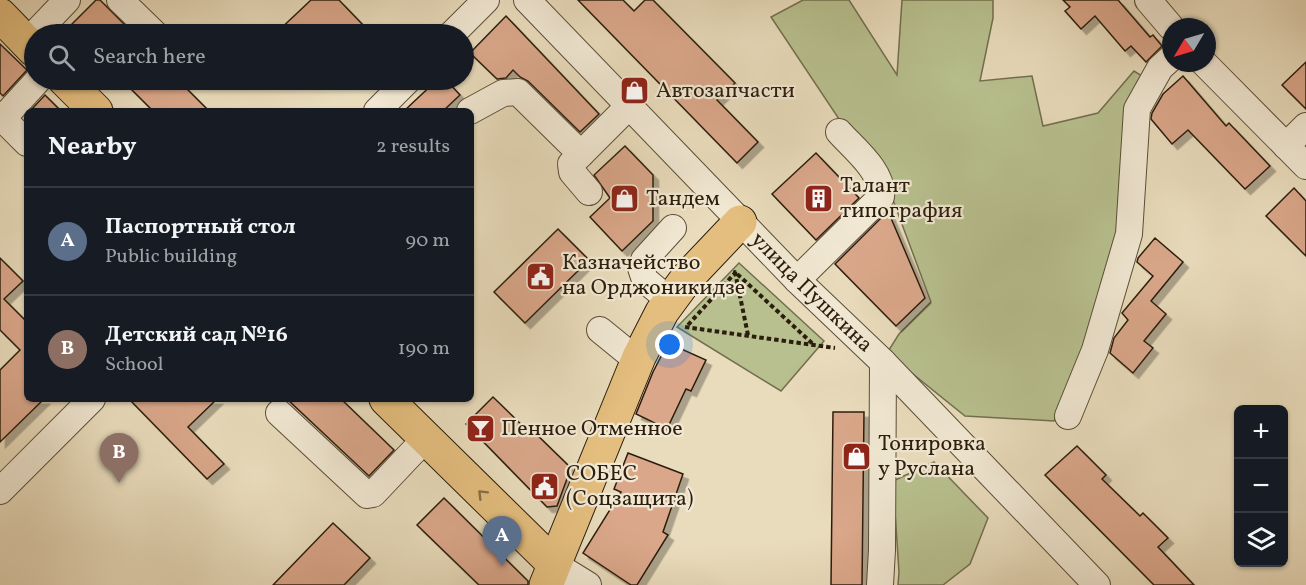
<!DOCTYPE html>
<meta charset="utf-8">
<style>
body{margin:0;font-family:Vollkorn,serif;background:#20242c;color:#f1f3f6}
.controls{position:absolute;right:18px;bottom:18px;display:grid;overflow:hidden;border-radius:9px;box-shadow:0 2px 4px #0004}
.controls button{width:54px;height:54px;display:grid;place-items:center;padding:0;border:0;border-bottom:2px solid #363941;background:#171b24;color:#f1f3f6;font:30px sans-serif}
.compass{position:absolute;left:1162px;top:18px;width:54px;height:54px;border-radius:50%;background:#171b24;box-shadow:0 2px 4px #0004;rotate:232deg}
.you{position:absolute;left:670px;top:345px;width:21px;height:21px;margin:-15px;border:4px solid #fff;border-radius:50%;background:#1a73e8;box-shadow:0 0 0 9px #1a73e833}
.badge{display:grid;place-items:center;width:39px;height:39px;border-radius:50%;background:#c59692;color:#fff;font-size:20px;font-weight:700}
.pin{position:absolute;translate:-50% -50px;filter:drop-shadow(0 2px 3px #0008)}
.pin::after{content:'';position:absolute;top:32px;width:21px;height:18px;background:inherit;clip-path:polygon(0 0,100% 0,50% 100%)}
.list{margin:0;padding:0;list-style:none}
h2{display:flex;justify-content:space-between;align-items:center;height:78px;margin:0;padding:0 24px;font-size:26px}
h2 small{font-size:20px;font-weight:400;color:#9ea1a6}
.list li{display:grid;grid-template-columns:39px 1fr auto;gap:18px;align-items:center;box-sizing:border-box;height:108px;padding:0 24px;border-top:2px solid #363941}
.list b{display:block;font-size:22px;white-space:nowrap}
.list p{margin:0;font-size:20px;white-space:nowrap;color:#9ea1a6}
.list em{font-size:20px;font-style:normal;color:#9ea1a6}
.icon{flex:none;width:33px;height:33px;fill:none;stroke:currentColor;stroke-width:2;stroke-linecap:round;stroke-linejoin:round}
.map{position:relative;flex:none;width:1306px;height:585px;overflow:hidden}
.search{position:absolute;background:#171b24;box-shadow:0 2px 4px #0004;left:24px;top:24px;width:450px;height:66px;display:flex;align-items:center;gap:15px;box-sizing:border-box;padding:0 21px;border-radius:33px;color:#9ea1a6;font-size:22px}
.panel{position:absolute;background:#171b24;box-shadow:0 2px 4px #0004;left:24px;top:108px;width:450px;height:294px;border-radius:9px}
.map>svg:first-child{display:block}
</style>
<div class="map">
<svg width="1306" height="585" viewBox="0 0 1306 585">
<defs>
<filter id="shadow"><feDropShadow dx="5.5" dy="5.5" stdDeviation="0" flood-color="#0004"/></filter>
</defs>
<rect width="100%" height="100%" fill="#e9dcbc"/>
<filter id="stains"><feTurbulence type="fractalNoise" baseFrequency=".00333" numOctaves="4"/><feColorMatrix values="0 0 0 0 .2 0 0 0 0 .09 0 0 0 0 .02 0 0 0 .5 -.17"/></filter>
<radialGradient id="worn" r=".72"><stop offset=".6" stop-color="#630" stop-opacity="0"/><stop offset="1" stop-color="#630" stop-opacity=".3"/></radialGradient>
<g fill="#b8c08f" stroke="#726f4e" stroke-width="1.5">
<polygon points="803,0 849,0 897,75 902,0 993,0 993,18 980,81 1032,76 1043,126 1098,113 1134,71 1147,79 1119,236 1084,353 1054,421 965,416 887,353 899,334 931,302 893,200 771,17"/>
<polygon points="739,263 824,341 781,391 677,327"/>
<polygon points="934,462 988,518 970,564 943,585 898,585 899,572 893,481"/>
</g>
<g fill="#daa78a" stroke="#2c1e0d" stroke-width="1.5" filter="url(#shadow)">
<polygon points="96,0 100,0 134,34 78,34 70,26"/>
<polygon points="311,0 339,0 363,25 353,34 275,34"/>
<polygon points="578,0 623,0 634,11 645,0 653,0 735,83 717,100 758,142 737,163"/>
<polygon points="1063,0 1118,0 1150,37 1153,35 1162,46 1146,62 1131,46 1125,51 1095,16 1081,29 1065,11 1070,7"/>
<polygon points="506,16 599,114 580,132 528,81 520,77 513,70 506,78 497,79 470,53"/>
<polygon points="0,44 27,70 3,96 0,93"/>
<polygon points="1306,62 1306,109 1282,85"/>
<polygon points="1183,76 1226,126 1229,123 1270,166 1245,189 1188,130 1172,144 1151,119 1152,113 1163,94"/>
<polygon points="122,80 178,80 209,111 153,111"/>
<polygon points="437,80 446,80 460,95 443,111 404,111"/>
<polygon points="45,95 60,110 31,110"/>
<polygon points="625,146 653,175 653,221 622,251 590,217 610,198 594,175"/>
<polygon points="816,153 859,198 816,240 772,194"/>
<polygon points="1294,188 1306,201 1306,256 1266,216"/>
<polygon points="888,211 925,298 896,326 835,264"/>
<polygon points="558,229 589,260 525,323 494,292"/>
<polygon points="1155,238 1183,262 1151,301 1166,314 1144,341 1153,348 1133,373 1110,353 1114,338 1128,320 1122,313 1153,276 1137,262 1138,258"/>
<polygon points="0,258 23,281 4,299 27,322 27,399 44,399 0,442 0,370 20,350 0,330"/>
<polygon points="668,343 706,360 691,391 686,389 667,429 636,414 653,372"/>
<polygon points="493,397 533,436 535,433 571,468 557,506 547,507 466,424"/>
<polygon points="129,399 217,399 188,427 224,464 207,479"/>
<polygon points="287,399 341,399 394,450 369,476"/>
<polygon points="833,412 864,412 862,585 831,585"/>
<polygon points="1077,446 1106,475 1102,479 1140,516 1143,513 1168,538 1158,547 1194,585 1154,585 1045,475"/>
<polygon points="628,453 683,474 663,532 668,535 637,585 631,585 583,553 621,492 614,489"/>
<polygon points="444,498 528,581 528,585 479,585 417,525"/>
<polygon points="333,523 370,558 344,585 273,585"/>
</g>
<g fill="none" stroke-linecap="round" stroke-linejoin="round">
<defs>
<g id="minor">
<polyline points="120,0 155,34"/>
<path id="s1" d="M527,0L797,280L883,362L1097,585"/>
<polyline points="1148,0 1171,27"/>
<polyline points="452,34 486,0"/>
<polyline points="27,42 67,0"/>
<polyline points="1204,63 1306,166"/>
<polyline points="377,111 408,80"/>
<polyline points="470,111 503,93 518,92 581,154"/>
<polyline points="27,143 6,122 6,115 38,80"/>
<polyline points="1286,146 1306,126"/>
<polyline points="589,192 572,172 571,164 630,105"/>
<path d="M797,280L881,197C884,172 854,149 839,132"/>
<polyline points="669,300 645,280 641,268 644,260 673,228"/>
<polyline points="600,330 638,361"/>
<polyline points="279,413 367,495 373,494 426,438"/>
<polyline points="1068,416 1095,350 1129,234 1137,109 1160,68 1171,58"/>
<polyline points="0,491 92,399"/>
<polyline points="554,564 588,585"/>
<polyline points="880,585 882,550 883,362"/>
</g>
<g id="major">
<polyline points="0,15 34,50"/>
<polyline points="65,80 96,111"/>
<polyline points="386,399 554,564"/>
<polyline points="546,585 639,357 662,312 687,278 740,222"/>
</g>
</defs>
<use href="#minor" stroke="#5b4e39" stroke-width="28"/>
<use href="#major" stroke="#2c1e0d" stroke-width="35"/>
<g stroke="#2c1e0d" stroke-width="4" stroke-dasharray="4.5 3" stroke-linecap="butt">
<polyline points="688,325 735,273"/>
<polyline points="685,327 835,348"/>
<polyline points="748,335 735,272 814,345"/>
</g>
<use href="#minor" stroke="#f1e8d3" stroke-width="26"/>
<use href="#major" stroke="#e4be7e" stroke-width="33"/>
</g>
<defs><path id="oneway-chevron" d="M-2-3.5L2.5 0L-2 3.5" fill="none" stroke-width="1.6" stroke-linecap="round" stroke-linejoin="round" transform="scale(1.5)"/></defs>
<use stroke="#886e46" href="#oneway-chevron" transform="translate(482 494) rotate(-135)"/>
<defs>
<symbol id="shop-square" viewBox="-11 -11 22 22"><rect x="-9" y="-9" width="18" height="18" rx="4" fill="#8f2418" stroke="#f1e8d3"/><path d="M-5-2.5h2.3a2.7 3.5 0 0 1 5.4 0H5L5.5 6h-11ZM-1.5-2.5h3a1.5 2.3 0 0 0-3 0Z" fill="#fff"/></symbol>
<symbol id="building-square" viewBox="-11 -11 22 22"><rect x="-9" y="-9" width="18" height="18" rx="4" fill="#8f2418" stroke="#f1e8d3"/><path d="M-4-6H4V6H1V3H-1V6H-4ZM-2.5-4.3h1.7v1.8h-1.7ZM.8-4.3h1.7v1.8H.8ZM-2.5-1h1.7V.8h-1.7ZM.8-1h1.7V.8H.8Z" fill="#fff"/></symbol>
<symbol id="civic-square" viewBox="-11 -11 22 22"><rect x="-9" y="-9" width="18" height="18" rx="4" fill="#8f2418" stroke="#f1e8d3"/><path d="M-.6-6.5H3V-4.5H.6V-3L4-1V1h2V6H-6V1h2V-1L-.6-3ZM-1.2 2.5V6h2.4V2.5Z" fill="#fff"/></symbol>
<symbol id="bar-square" viewBox="-11 -11 22 22"><rect x="-9" y="-9" width="18" height="18" rx="4" fill="#8f2418" stroke="#f1e8d3"/><path d="M-6-5H6L.8 .8V4.5H3.5V6h-7V4.5H-.8V.8Z" fill="#fff"/></symbol>
</defs>
<g fill-rule="evenodd">
<use href="#shop-square" x="618" y="74" width="33" height="33"/>
<use href="#shop-square" x="608" y="182" width="33" height="33"/>
<use href="#building-square" x="802" y="182" width="33" height="33"/>
<use href="#civic-square" x="524" y="260" width="33" height="33"/>
<use href="#bar-square" x="464" y="412" width="33" height="33"/>
<use href="#shop-square" x="840" y="440" width="33" height="33"/>
<use href="#civic-square" x="528" y="470" width="33" height="33"/>
</g>
<g text-anchor="middle" dominant-baseline="central" stroke-width="4.5" stroke-linejoin="round" paint-order="stroke">
<g font-size="22" fill="#2c1e0d" stroke="#f1e8d3" text-anchor="start">
<text x="656" y="91">Автозапчасти</text>
<text x="840" y="186">Талант<tspan x="840" dy="25">типография</tspan></text>
<text x="646" y="199">Тандем</text>
<text x="562" y="263">Казначейство<tspan x="562" dy="25">на Орджоникидзе</tspan></text>
<text x="501" y="429">Пенное Отменное</text>
<text x="878" y="444">Тонировка<tspan x="878" dy="25">у Руслана</tspan></text>
<text x="566" y="474">СОБЕС<tspan x="566" dy="25">(Соцзащита)</tspan></text>
</g>
<g font-size="22" fill="#2c1e0d" stroke="#f1e8d3">
<text stroke="none"><textPath href="#s1" startOffset="408">улица Пушкина</textPath></text>
</g>
</g>
<rect width="100%" height="100%" filter="url(#stains)"/>
<rect width="100%" height="100%" fill="url(#worn)"/>
</svg>
<div class="controls">
<button>+</button>
<button>−</button>
<button><svg class="icon" aria-label="layers" viewBox="0 0 24 24"><path d="M12 4l9 5-9 5-9-5zM3 14l9 5 9-5"/></svg></button>
</div>
<svg class="compass" viewBox="-18 -18 36 36"><path d="M0-13l5 13h-10z" fill="#e53935"/><path d="M0 13l5-13h-10z" fill="#9ea1a6"/></svg>
<div class="you"></div>
<div class="pin badge" style="left:502px;top:566px;background:#5c6f8a">A</div>
<div class="pin badge" style="left:119px;top:483px;background:#8d6e63">B</div>
<div class="search"><svg class="icon" aria-label="search" viewBox="0 0 24 24"><circle cx="10" cy="10" r="6"/><path d="M15 15l6 6"/></svg>Search here</div>
<section class="panel">
<h2>Nearby<small>2 results</small></h2>
<ul class="list">
<li><span class="badge" style="background:#5c6f8a">A</span><div><b>Паспортный стол</b><p>Public building</p></div><em>90 m</em></li>
<li><span class="badge" style="background:#8d6e63">B</span><div><b>Детский сад №16</b><p>School</p></div><em>190 m</em></li>
</ul>
</section>
</div>
